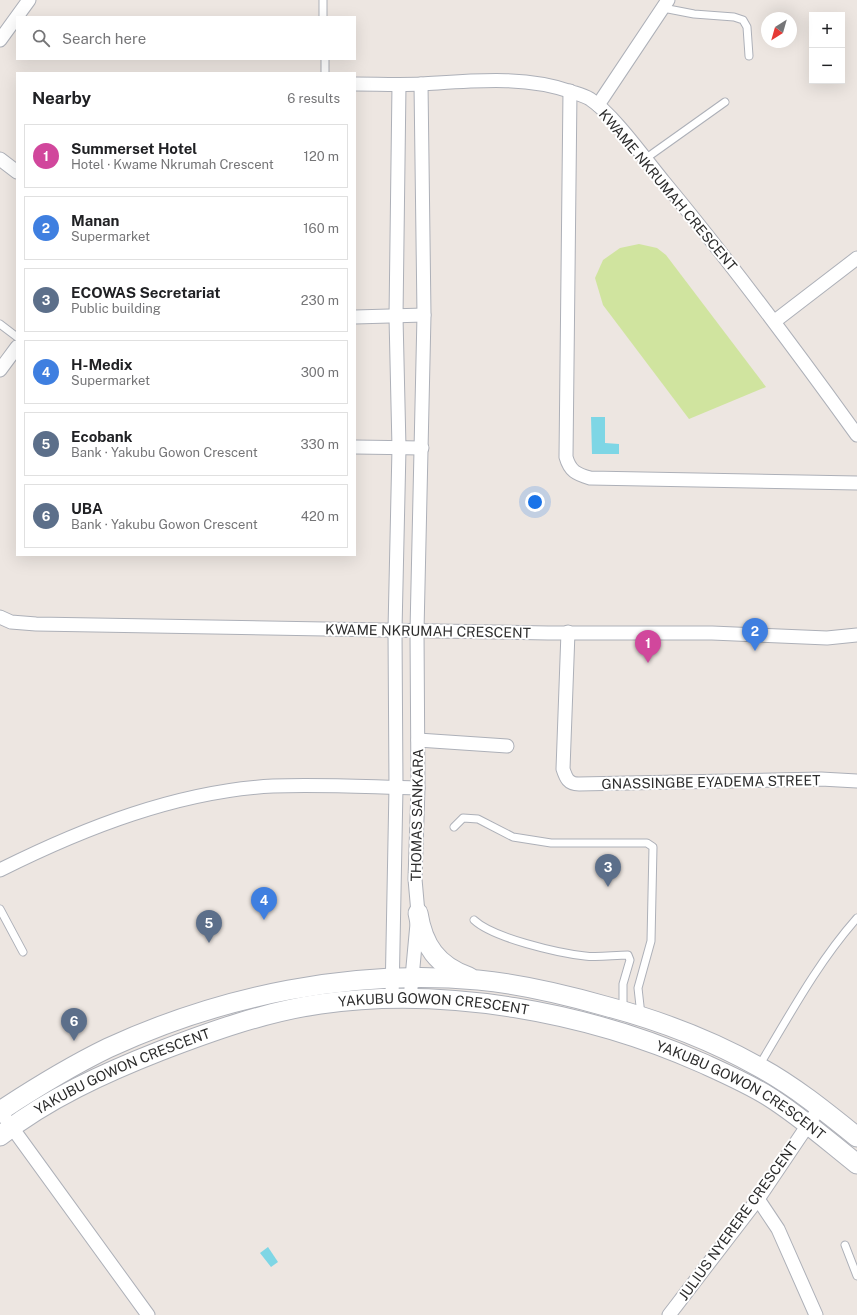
<!DOCTYPE html>
<meta charset="utf-8">
<style>
body{margin:0;font-family:"Public Sans",sans-serif;background:#f2f2f2;color:#202124}
.controls{position:absolute;right:12px;top:12px;display:grid;overflow:hidden;border-radius:0px;box-shadow:0 4px 16px #0002}
.controls button{width:36px;height:36px;display:grid;place-items:center;padding:0;border:0;border-bottom:1px solid #e0e0e0;background:#fff;color:#202124;font:20px sans-serif}
.compass{position:absolute;left:761px;top:12px;width:36px;height:36px;border-radius:50%;background:#fff;box-shadow:0 4px 16px #0002;rotate:217deg}
.you{position:absolute;left:535px;top:502px;width:14px;height:14px;margin:-10px;border:3px solid #fff;border-radius:50%;background:#1a73e8;box-shadow:0 0 0 6px #1a73e833}
.badge{display:grid;place-items:center;width:26px;height:26px;border-radius:50%;background:#111827;color:#fff;font-size:13px;font-weight:700}
.pin{position:absolute;translate:-50% -33px;filter:drop-shadow(0 1px 2px #0008)}
.pin::after{content:'';position:absolute;top:21px;width:14px;height:12px;background:inherit;clip-path:polygon(0 0,100% 0,50% 100%)}
.list{margin:0;padding:0;list-style:none}
h2{display:flex;justify-content:space-between;align-items:center;height:52px;margin:0;padding:0 16px;font-size:17px}
h2 small{font-size:13px;font-weight:400;color:#757577}
.list li{display:grid;grid-template-columns:26px 1fr auto;gap:12px;align-items:center;box-sizing:border-box;height:64px;margin:0 8px 8px;padding:0 8px;border:1px solid #e0e0e0;border-radius:0px}
.list b{display:block;font-size:15px;white-space:nowrap}
.list p{margin:0;font-size:13px;white-space:nowrap;color:#757577}
.list em{font-size:13px;font-style:normal;color:#757577}
.icon{flex:none;width:22px;height:22px;fill:none;stroke:currentColor;stroke-width:2;stroke-linecap:round;stroke-linejoin:round}
.map{position:relative;flex:none;width:857px;height:1315px;overflow:hidden}
.search{position:absolute;background:#fff;box-shadow:0 4px 16px #0002;left:16px;top:16px;width:340px;height:44px;display:flex;align-items:center;gap:10px;box-sizing:border-box;padding:0 14px;border-radius:0px;color:#757577;font-size:15px}
.panel{position:absolute;background:#fff;box-shadow:0 4px 16px #0002;left:16px;top:72px;width:340px;height:484px;border-radius:0px}
.map>svg:first-child{display:block}
</style>
<div class="map">
<svg width="857" height="1315" viewBox="0 0 857 1315">
<rect width="100%" height="100%" fill="#ede6e1"/>
<polygon fill="#d0e49f" points="639,244 657,248 666,255 766,387 689,419 603,305 595,278 603,260 620,248"/>
<g fill="#7ed6e5">
<polygon points="591,417 605,417 605,443 619,444 619,454 592,454"/>
<polygon points="268,1247 278,1262 271,1267 260,1253"/>
</g>
<g fill="none" stroke-linecap="round" stroke-linejoin="round">
<defs>
<g id="lane">
<polyline points="323,0 323,17"/>
<polyline points="663,8 694,14 734,17 743,20 747,27 749,56"/>
<polyline points="325,59 325,73"/>
<polyline points="645,159 725,102"/>
<polyline points="0,324 17,337"/>
<polyline points="454,827 463,818 478,819 513,837 551,843 647,843 653,847 651,941 638,988 641,1015"/>
<polyline points="0,909 23,952"/>
<path d="M474,920C493,938 558,953 585,956C598,958 614,955 628,955L630,960L623,984V1011"/>
<path d="M759,1066C789,1016 818,962 857,918"/>
<polyline points="845,1245 857,1276"/>
</g>
<g id="street">
<polyline points="0,40 29,0"/>
<path d="M355,84C377,84 400,85 422,84C471,81 525,75 572,92C578,94 585,96 590,99C614,115 645,159 664,182C732,264 795,349 857,435"/>
<path d="M570,91L566,457C570,471 576,474 590,478L857,483"/>
<polyline points="598,105 668,0"/>
<polyline points="0,159 17,172"/>
<polyline points="355,317 424,315"/>
<polyline points="775,321 857,258"/>
<polyline points="0,370 17,347"/>
<polyline points="355,447 422,448"/>
<polyline points="0,617 11,622 36,624 548,633 712,633 827,638 857,635"/>
<path d="M568,632L563,769C566,778 568,784 579,784L821,779L857,781"/>
<polyline points="418,740 507,746"/>
<path d="M0,870C84,828 178,791 273,786C321,784 369,787 418,788"/>
<polyline points="392,998 396,787 395,630 399,448 396,317 399,85"/>
<polyline points="410,999 418,913 415,879 418,788 417,631 424,315 421,84"/>
<polyline points="0,1111 148,1315"/>
<polyline points="758,1199 778,1229 816,1315"/>
<polyline points="669,1315 758,1199 820,1107"/>
</g>
<g id="secondary">
<path d="M418,913C423,945 437,966 469,977"/>
<path d="M0,1111C35,1088 71,1066 108,1048C223,995 352,969 478,980C520,984 563,994 605,1006C658,1020 711,1040 759,1067C794,1086 826,1112 857,1137"/>
<path id="s1" d="M0,1136C47,1099 104,1073 160,1051C212,1031 265,1012 320,1004C445,986 587,1012 702,1063C724,1073 747,1083 768,1096C800,1116 828,1141 857,1164"/>
</g>
</defs>
<use href="#lane" stroke="#adb0b8" stroke-width="9"/>
<use href="#street" stroke="#adb0b8" stroke-width="15"/>
<use href="#secondary" stroke="#adb0b8" stroke-width="21"/>
<use href="#lane" stroke="#fff" stroke-width="7"/>
<use href="#street" stroke="#fff" stroke-width="13"/>
<use href="#secondary" stroke="#fff" stroke-width="19"/>
</g>
<g text-anchor="middle" dominant-baseline="central" stroke-width="4" stroke-linejoin="round" paint-order="stroke">
<g font-size="14" fill="#2d2d2d" stroke="#fff">
<text transform="translate(668 190) rotate(50)">KWAME NKRUMAH CRESCENT</text>
<text transform="translate(428 631) rotate(1)">KWAME NKRUMAH CRESCENT</text>
<text transform="translate(711 782) rotate(-1)">GNASSINGBE EYADEMA STREET</text>
<text transform="translate(417 815) rotate(-89)">THOMAS SANKARA</text>
<text stroke="none"><textPath href="#s1" startOffset="463">YAKUBU GOWON CRESCENT</textPath></text>
<text stroke="none"><textPath href="#s1" startOffset="139">YAKUBU GOWON CRESCENT</textPath></text>
<text stroke="none"><textPath href="#s1" startOffset="787">YAKUBU GOWON CRESCENT</textPath></text>
<text transform="translate(738 1221) rotate(-54)">JULIUS NYERERE CRESCENT</text>
</g>
</g>
</svg>
<div class="controls">
<button>+</button>
<button>−</button>
</div>
<svg class="compass" viewBox="-18 -18 36 36"><path d="M0-13l5 13h-10z" fill="#e53935"/><path d="M0 13l5-13h-10z" fill="#757577"/></svg>
<div class="you"></div>
<div class="pin badge" style="left:648px;top:663px;background:#d1479c">1</div>
<div class="pin badge" style="left:755px;top:651px;background:#3f7fe0">2</div>
<div class="pin badge" style="left:608px;top:887px;background:#5c6f8a">3</div>
<div class="pin badge" style="left:264px;top:920px;background:#3f7fe0">4</div>
<div class="pin badge" style="left:209px;top:943px;background:#5c6f8a">5</div>
<div class="pin badge" style="left:74px;top:1041px;background:#5c6f8a">6</div>
<div class="search"><svg class="icon" aria-label="search" viewBox="0 0 24 24"><circle cx="10" cy="10" r="6"/><path d="M15 15l6 6"/></svg>Search here</div>
<section class="panel">
<h2>Nearby<small>6 results</small></h2>
<ul class="list">
<li><span class="badge" style="background:#d1479c">1</span><div><b>Summerset Hotel</b><p>Hotel · Kwame Nkrumah Crescent</p></div><em>120 m</em></li>
<li><span class="badge" style="background:#3f7fe0">2</span><div><b>Manan</b><p>Supermarket</p></div><em>160 m</em></li>
<li><span class="badge" style="background:#5c6f8a">3</span><div><b>ECOWAS Secretariat</b><p>Public building</p></div><em>230 m</em></li>
<li><span class="badge" style="background:#3f7fe0">4</span><div><b>H-Medix</b><p>Supermarket</p></div><em>300 m</em></li>
<li><span class="badge" style="background:#5c6f8a">5</span><div><b>Ecobank</b><p>Bank · Yakubu Gowon Crescent</p></div><em>330 m</em></li>
<li><span class="badge" style="background:#5c6f8a">6</span><div><b>UBA</b><p>Bank · Yakubu Gowon Crescent</p></div><em>420 m</em></li>
</ul>
</section>
</div>
